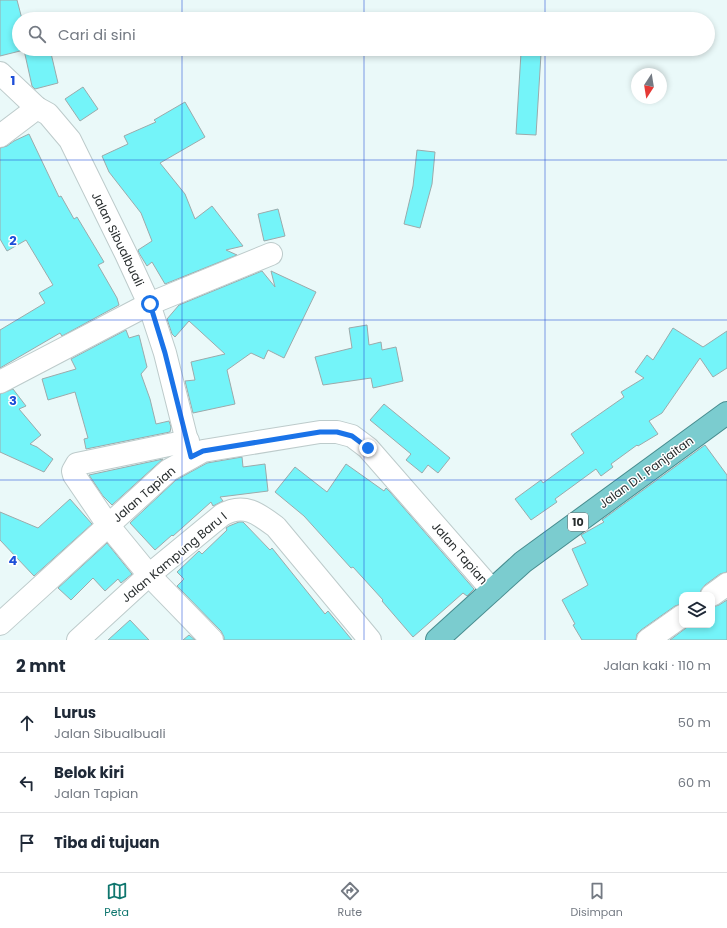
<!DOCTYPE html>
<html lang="id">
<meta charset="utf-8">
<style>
body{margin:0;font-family:Poppins,sans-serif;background:#f2f2f3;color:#1f2937}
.controls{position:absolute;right:12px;bottom:12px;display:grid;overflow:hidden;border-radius:8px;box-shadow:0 2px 6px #0003}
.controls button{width:36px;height:36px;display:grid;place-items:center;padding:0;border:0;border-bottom:1px solid #e0e1e3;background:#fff;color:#1f2937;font:20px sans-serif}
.compass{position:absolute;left:631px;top:68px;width:36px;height:36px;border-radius:50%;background:#fff;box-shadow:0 2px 6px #0003;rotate:192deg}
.stop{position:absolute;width:12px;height:12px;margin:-9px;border:3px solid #1a73e8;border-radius:50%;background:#fff}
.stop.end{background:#1a73e8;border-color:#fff;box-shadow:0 1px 4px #0008}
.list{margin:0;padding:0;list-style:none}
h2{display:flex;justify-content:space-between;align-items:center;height:52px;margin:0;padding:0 16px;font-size:17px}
h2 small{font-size:13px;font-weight:400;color:#747a83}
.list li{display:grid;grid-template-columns:26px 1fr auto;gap:12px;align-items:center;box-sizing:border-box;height:60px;padding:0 16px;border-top:1px solid #e0e1e3}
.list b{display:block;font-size:15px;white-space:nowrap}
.list p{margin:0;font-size:13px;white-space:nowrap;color:#747a83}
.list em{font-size:13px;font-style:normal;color:#747a83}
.icon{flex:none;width:22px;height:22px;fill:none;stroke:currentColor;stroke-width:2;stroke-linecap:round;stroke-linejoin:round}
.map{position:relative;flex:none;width:727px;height:640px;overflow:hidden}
.search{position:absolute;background:#fff;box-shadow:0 2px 6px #0003;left:12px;right:12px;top:12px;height:44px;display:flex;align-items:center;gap:10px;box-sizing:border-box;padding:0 14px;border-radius:22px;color:#747a83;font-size:15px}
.sheet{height:232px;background:#fff}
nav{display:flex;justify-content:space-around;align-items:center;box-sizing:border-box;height:56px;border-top:1px solid #e0e1e3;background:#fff;font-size:11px;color:#747a83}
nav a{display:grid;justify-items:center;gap:2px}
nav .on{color:#0f766e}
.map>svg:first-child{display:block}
</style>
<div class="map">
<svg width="727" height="640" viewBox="0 0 727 640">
<rect width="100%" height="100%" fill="#eaf9f9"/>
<g fill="#74f4f9" stroke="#9caaab">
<polygon points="0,0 17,0 22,19 19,19 19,49 50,49 58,83 35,89 32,86 24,50 0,56"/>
<polygon points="521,53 541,54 536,135 516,134"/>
<polygon points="83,87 98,109 80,121 65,99"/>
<polygon points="185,102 205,137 160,163 185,194 195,219 212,206 243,246 226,250 237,255 165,284 152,262 147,266 139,253 138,250 152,241 141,213 109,172 102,156 128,144 124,136 156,122 154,120"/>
<polygon points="29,134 59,197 61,196 74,219 77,217 104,262 98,265 117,298 119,305 62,336 60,333 0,368 0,330 45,303 39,293 53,285 26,240 7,251 0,239 0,148 7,146 14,141"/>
<polygon points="417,150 435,152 432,184 420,228 404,224 413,186"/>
<polygon points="278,209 285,236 264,241 258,214"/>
<polygon points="262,271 275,287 271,271 316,292 284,358 268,350 264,359 251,353 227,370 235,404 193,413 185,381 195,380 191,362 225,354 189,321 175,337 172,334 167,319 179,305"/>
<polygon points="367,325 369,345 381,342 382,350 396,347 403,381 373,388 371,378 323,385 315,357 352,348 349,328"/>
<polygon points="673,328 703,347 727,331 727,368 713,377 700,358 662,413 649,421 658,434 638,446 637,445 611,464 613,467 601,476 596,469 555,499 557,502 531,520 515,499 541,480 543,483 584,453 571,434 624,397 621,392 644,378 635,372 647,355 653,360"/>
<polygon points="126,330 129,338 139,335 147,367 141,374 150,399 156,424 169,421 171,427 170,432 86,449 84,439 88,438 75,392 48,400 42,379 76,369 71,359"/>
<polygon points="13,389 26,406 19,409 41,435 30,444 37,447 53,459 44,472 0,452 0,394"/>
<polygon points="384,404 450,458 438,473 428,465 422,473 406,460 411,454 370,420"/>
<polygon points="705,445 727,475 727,572 720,574 705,585 701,590 700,595 682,595 682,604 675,606 641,630 637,634 636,640 582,640 573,625 575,624 562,600 588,585 572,549 586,543 581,535 604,522 602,520"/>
<polygon points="242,457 243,467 265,464 268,491 220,497 223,501 213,506 211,502 173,536 172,535 155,550 130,523 176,480 207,463"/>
<polygon points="163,459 112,505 103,496 89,475"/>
<polygon points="346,464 384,491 386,488 390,492 474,589 467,596 463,593 413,637 382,601 383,600 353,567 351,568 304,516 275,492 295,467 327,492"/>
<polygon points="70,499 92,524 34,576 0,540 0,512 38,528"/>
<polygon points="239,522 243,522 270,550 272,548 325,614 328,611 352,640 224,640 224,637 221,631 177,586 184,579 177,572 199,551 202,554 227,530 226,528 229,526"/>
<polygon points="107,543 132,574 121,583 118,579 105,591 93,578 71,600 58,588"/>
<polygon points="727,600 727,640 670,640 690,625 712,625 712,607 719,605"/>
<polygon points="130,620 149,640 108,640"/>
<polygon points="189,635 195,640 183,640"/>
</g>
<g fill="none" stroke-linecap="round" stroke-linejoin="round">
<defs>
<g id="minor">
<polyline points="0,73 37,108 48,114 70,140 126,254 149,304 165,353 191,457"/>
<polyline points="0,136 37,108"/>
<polyline points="0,382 149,304 271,254"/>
<polyline points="188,441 77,464 73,471 74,475 108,525 149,575 212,640"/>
<polyline points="712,595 727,584"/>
<polyline points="0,624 169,470 203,451 320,432 337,432 352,436 368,448 492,590"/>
<path d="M78,640L149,575L222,515C244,502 259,514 276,527L370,640"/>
<polyline points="648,640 682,616"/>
</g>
<polyline id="trunk" points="437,640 523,562 727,413"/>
</defs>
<use href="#minor" stroke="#bdcbcb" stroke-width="24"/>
<use href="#trunk" stroke="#488c8f" stroke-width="24"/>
<use href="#minor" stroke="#fff" stroke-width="22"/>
<use href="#trunk" stroke="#7bcccf" stroke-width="22"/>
</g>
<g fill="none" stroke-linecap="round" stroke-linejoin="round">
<polyline stroke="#1a73e8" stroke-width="5" points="150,304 165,353 191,457 203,451 320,432 337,432 352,436 368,448"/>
</g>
<path fill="none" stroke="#1d4ed8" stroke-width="1" stroke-opacity="0.55" d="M182,0V19M364,0V19M545,0V19M182,49V640M364,49V640M545,49V640M0,160H727M0,320H727M0,480H727"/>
<g text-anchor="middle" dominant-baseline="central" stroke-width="3" stroke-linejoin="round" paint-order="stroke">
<rect fill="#fff" stroke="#686c6d" stroke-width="1" x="568" y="513" width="20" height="18" rx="3"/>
<g font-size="11" font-weight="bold" fill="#282d2e">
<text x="578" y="522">10</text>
</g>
<g font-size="12" fill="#282d2e" stroke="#fff">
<text transform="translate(118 239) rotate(64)">Jalan Sibualbuali</text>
<text transform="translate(646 472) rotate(-36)">Jalan D.I. Panjaitan</text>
<text transform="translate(144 494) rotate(-41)">Jalan Tapian</text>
<text transform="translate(460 553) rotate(49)">Jalan Tapian</text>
<text transform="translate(174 557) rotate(-40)">Jalan Kampung Baru I</text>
</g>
</g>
<g font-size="13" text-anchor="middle" font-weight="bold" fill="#1d4ed8" stroke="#fff" stroke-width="3" stroke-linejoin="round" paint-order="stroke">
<text x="13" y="85">1</text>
<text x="13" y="245">2</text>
<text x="13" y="405">3</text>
<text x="13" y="565">4</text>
</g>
</svg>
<div class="controls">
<button><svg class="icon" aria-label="layers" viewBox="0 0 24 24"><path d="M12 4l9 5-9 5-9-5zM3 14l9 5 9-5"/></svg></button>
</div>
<svg class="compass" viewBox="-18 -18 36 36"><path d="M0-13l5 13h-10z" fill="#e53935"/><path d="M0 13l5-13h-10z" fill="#747a83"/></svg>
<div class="stop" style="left:150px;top:304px"></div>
<div class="stop end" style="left:368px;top:448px"></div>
<div class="search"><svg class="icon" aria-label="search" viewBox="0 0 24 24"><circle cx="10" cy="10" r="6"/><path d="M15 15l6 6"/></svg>Cari di sini</div>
</div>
<section class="sheet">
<h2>2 mnt<small>Jalan kaki · 110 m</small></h2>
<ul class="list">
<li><svg class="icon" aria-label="ahead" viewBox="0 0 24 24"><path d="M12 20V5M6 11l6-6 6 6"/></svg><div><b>Lurus</b><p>Jalan Sibualbuali</p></div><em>50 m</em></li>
<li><svg class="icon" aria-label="left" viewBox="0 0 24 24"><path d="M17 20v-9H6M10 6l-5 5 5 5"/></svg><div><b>Belok kiri</b><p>Jalan Tapian</p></div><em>60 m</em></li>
<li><svg class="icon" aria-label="arrive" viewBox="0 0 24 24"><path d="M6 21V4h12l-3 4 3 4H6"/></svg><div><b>Tiba di tujuan</b></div></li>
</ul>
</section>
<nav>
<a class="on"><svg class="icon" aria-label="map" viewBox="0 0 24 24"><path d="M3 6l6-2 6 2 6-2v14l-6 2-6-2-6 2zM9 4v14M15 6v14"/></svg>Peta</a>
<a><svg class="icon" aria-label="directions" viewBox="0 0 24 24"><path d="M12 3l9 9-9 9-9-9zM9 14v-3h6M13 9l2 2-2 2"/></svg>Rute</a>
<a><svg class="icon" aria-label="saved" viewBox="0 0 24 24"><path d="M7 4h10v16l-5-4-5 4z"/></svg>Disimpan</a>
</nav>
